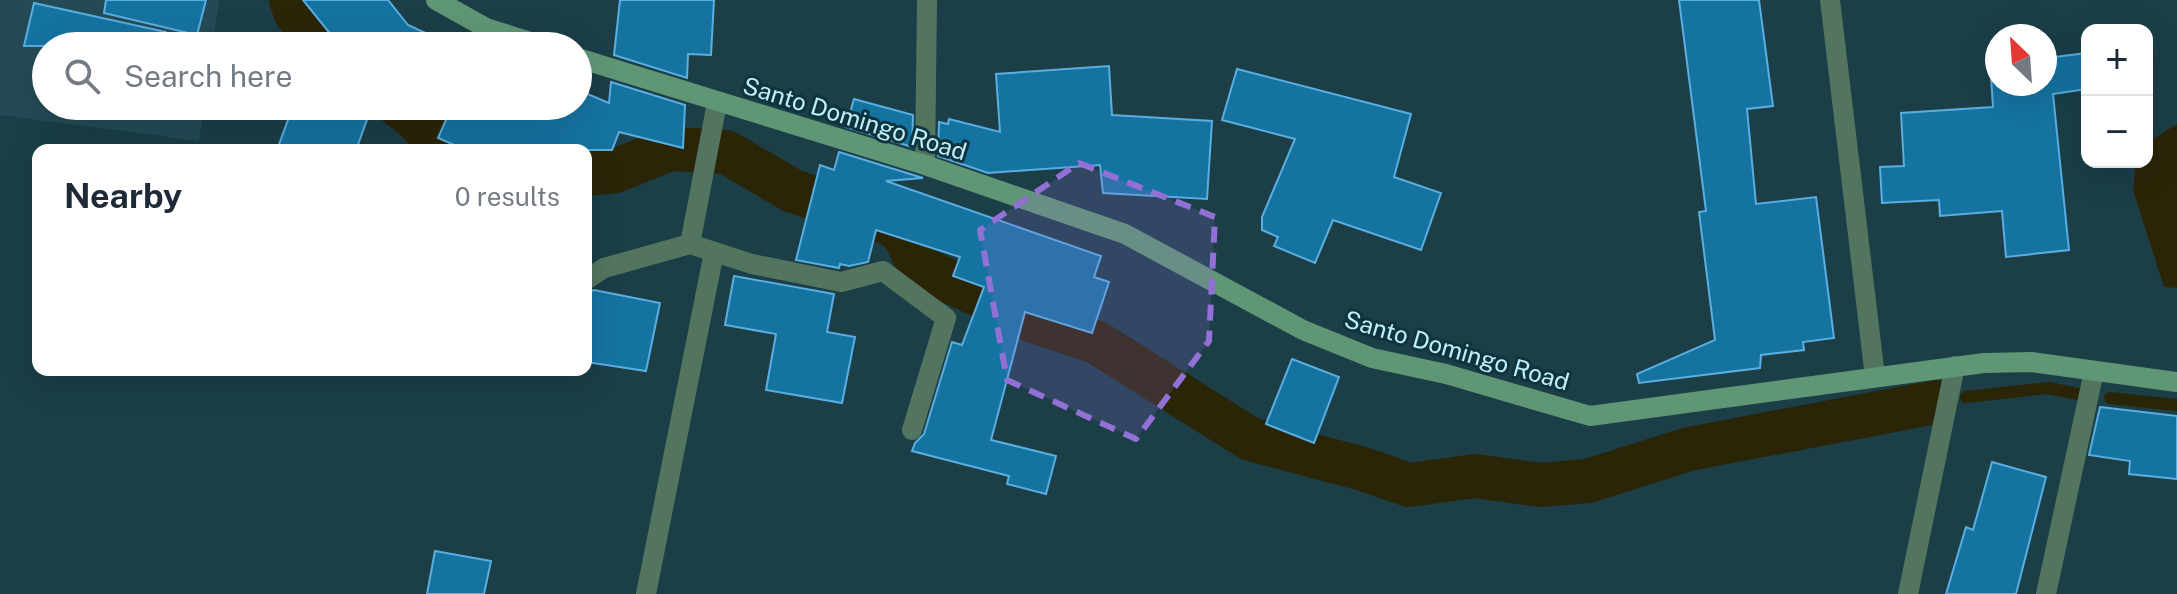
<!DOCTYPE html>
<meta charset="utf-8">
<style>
body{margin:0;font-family:"Public Sans",sans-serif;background:#f6f6f7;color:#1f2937}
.controls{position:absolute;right:24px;top:24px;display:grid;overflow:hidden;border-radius:16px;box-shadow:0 8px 32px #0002}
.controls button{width:72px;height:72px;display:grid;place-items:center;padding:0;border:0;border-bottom:2px solid #e0e1e3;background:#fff;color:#1f2937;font:40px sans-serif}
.compass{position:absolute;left:1985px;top:24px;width:72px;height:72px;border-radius:50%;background:#fff;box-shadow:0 8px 32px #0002;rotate:335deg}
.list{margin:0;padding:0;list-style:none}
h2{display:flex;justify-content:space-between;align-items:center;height:104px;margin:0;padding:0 32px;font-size:34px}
h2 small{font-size:26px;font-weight:400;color:#747a83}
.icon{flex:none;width:44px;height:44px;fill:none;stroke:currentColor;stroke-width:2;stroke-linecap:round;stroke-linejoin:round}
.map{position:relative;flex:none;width:2177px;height:594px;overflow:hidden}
.search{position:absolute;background:#fff;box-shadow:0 8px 32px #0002;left:32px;top:32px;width:560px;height:88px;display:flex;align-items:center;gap:20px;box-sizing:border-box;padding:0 28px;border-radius:44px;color:#747a83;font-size:30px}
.panel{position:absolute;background:#fff;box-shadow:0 8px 32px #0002;left:32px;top:144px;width:560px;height:232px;border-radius:16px}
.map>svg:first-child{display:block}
</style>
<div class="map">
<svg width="2177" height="594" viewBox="0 0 2177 594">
<rect width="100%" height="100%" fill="#1b3e47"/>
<polygon fill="#244b55" points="0,0 219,0 213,46 46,46 46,106 204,106 199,141 0,115"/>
<polygon fill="#2b2508" points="2177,124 2177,288 2164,287 2133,190 2136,162 2147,162 2147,143"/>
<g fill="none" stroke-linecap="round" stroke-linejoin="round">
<g stroke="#2b2508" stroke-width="12">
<polyline points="1966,397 2048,388 2078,394"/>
<polyline points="2110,398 2177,405"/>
</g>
<g stroke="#2b2508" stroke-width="44">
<polyline points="291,0 296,14 329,46"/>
<polyline points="399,106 417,120 441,150"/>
<polyline points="586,174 615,171 670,149 726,152 793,191 893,225 905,236 919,267 1036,322 1096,342 1250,439 1363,469 1409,485 1475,476 1541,485 1588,481 1689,449 1936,402"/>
</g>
</g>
<g fill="#1573a1" stroke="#5baee0" stroke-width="2">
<polygon points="106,0 206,0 197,35 104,13"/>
<polygon points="303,0 388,0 408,25 443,41 441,46 340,46"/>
<polygon points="620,0 714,0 711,55 688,54 687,78 614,55"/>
<polygon points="1679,0 1759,0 1773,106 1747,109 1756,204 1816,197 1834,338 1803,342 1804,350 1761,355 1760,368 1639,383 1637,374 1715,340 1699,212 1706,211"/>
<polygon points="34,3 166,32 164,46 24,46"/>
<polygon points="2045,43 2047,58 2087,53 2087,89 2053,94 2069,250 2006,257 2002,211 1940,216 1939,200 1882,203 1880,167 1904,166 1901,113 1993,107 1989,46 1997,46 1997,84 2045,84"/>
<polygon points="1109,66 1112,115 1212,121 1207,199 1103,193 1100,165 988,173 938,156 939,122 948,124 949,119 1000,132 996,74"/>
<polygon points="1237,69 1411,114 1394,177 1441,193 1421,250 1333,220 1315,263 1274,246 1278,237 1262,230 1262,217 1295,139 1222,120"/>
<polygon points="611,82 685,105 683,148 619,132 612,150 466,150 438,138 452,106 578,106 578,90 609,103"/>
<polygon points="854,99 913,115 912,147 846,127"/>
<polygon points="293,106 372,106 356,150 277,150"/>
<polygon points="839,152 923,178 886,181 1101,256 1094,277 1109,282 1092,333 1025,312 991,440 1056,456 1046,494 1007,484 1009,476 912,451 915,443 924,434 952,342 962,345 984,287 953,276 960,257 876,230 868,262 849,266 840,264 839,268 796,260 820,165 834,170"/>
<polygon points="734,276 834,294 827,332 855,337 842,403 766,390 776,334 725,325"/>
<polygon points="594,290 660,303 646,371 586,362 586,293"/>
<polygon points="1292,359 1339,377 1314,443 1266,424"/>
<polygon points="2100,407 2177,416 2177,479 2129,474 2130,461 2089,455"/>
<polygon points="1992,462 2046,477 2016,594 1946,594 1966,527 1973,530"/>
<polygon points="435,551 491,561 484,594 427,594"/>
</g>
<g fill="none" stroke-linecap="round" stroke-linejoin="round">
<polyline stroke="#537560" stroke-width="20" points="1830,0 1875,377"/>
<g stroke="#537560" stroke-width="20">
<polyline points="717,103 690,244 752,264 841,282 883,271 946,318 912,430"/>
<polyline points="925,165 927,0"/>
<polyline points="586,280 604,268 690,244"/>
<polyline points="646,594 714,252"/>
<polyline points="1908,594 1955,366"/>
<polyline points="2046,594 2094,371"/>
</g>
<g stroke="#5f9675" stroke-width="20">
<polyline points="436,0 486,28 543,46"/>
<polyline points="578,58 925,165 1125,234 1303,330 1372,358 1446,374 1590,416 1984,363 2031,362 2177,382"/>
</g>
</g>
<path fill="#9270d5" fill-opacity="0.2" stroke="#9270d5" stroke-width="6" stroke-dasharray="16 10" stroke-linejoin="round" d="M1079,163L1215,217L1209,341L1136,439L1007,380L980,230Z"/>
<g text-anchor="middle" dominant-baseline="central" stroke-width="6" stroke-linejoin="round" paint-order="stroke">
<g font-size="24" fill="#bdeffd" stroke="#10343d">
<text transform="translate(855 118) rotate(17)">Santo Domingo Road</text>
<text transform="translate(1457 350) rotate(16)">Santo Domingo Road</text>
</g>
</g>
</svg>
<div class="controls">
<button>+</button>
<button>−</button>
</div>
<svg class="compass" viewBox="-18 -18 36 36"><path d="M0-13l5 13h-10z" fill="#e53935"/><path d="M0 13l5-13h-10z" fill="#747a83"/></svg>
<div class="search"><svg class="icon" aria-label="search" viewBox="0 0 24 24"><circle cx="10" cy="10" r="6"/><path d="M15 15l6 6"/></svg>Search here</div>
<section class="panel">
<h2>Nearby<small>0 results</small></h2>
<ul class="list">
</ul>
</section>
</div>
